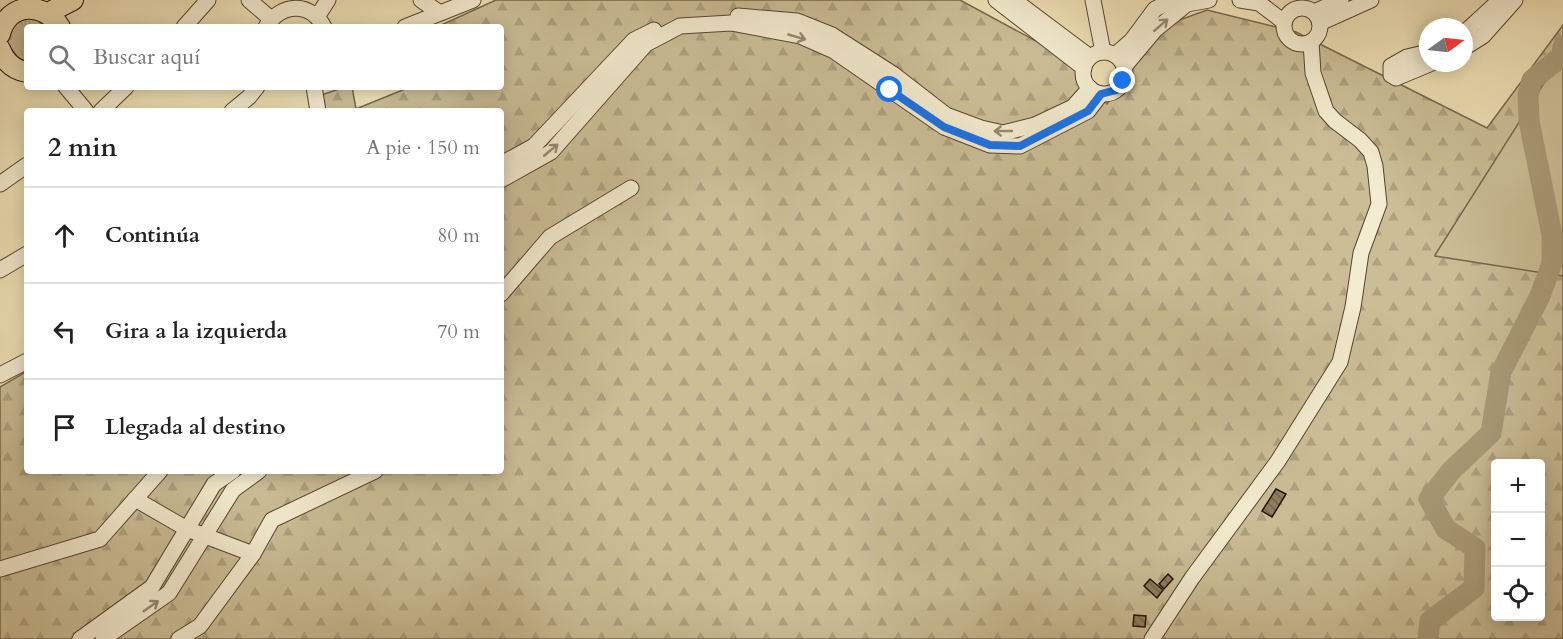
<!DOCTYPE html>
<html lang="es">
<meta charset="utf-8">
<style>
body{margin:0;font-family:Cardo,serif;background:#f6f6f6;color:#222}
.controls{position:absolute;right:18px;bottom:18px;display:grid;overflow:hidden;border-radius:6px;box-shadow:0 3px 15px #0003}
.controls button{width:54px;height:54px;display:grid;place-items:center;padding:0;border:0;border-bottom:2px solid #e0e0e0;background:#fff;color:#222;font:30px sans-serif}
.compass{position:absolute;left:1419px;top:18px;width:54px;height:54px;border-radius:50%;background:#fff;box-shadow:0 3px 15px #0003;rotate:75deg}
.stop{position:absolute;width:18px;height:18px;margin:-14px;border:4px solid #1a73e8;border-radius:50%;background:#fff}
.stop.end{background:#1a73e8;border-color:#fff;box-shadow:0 2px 6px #0008}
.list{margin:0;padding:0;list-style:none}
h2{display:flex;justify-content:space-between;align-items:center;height:78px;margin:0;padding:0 24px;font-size:26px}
h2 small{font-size:20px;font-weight:400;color:#767676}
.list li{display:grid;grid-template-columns:39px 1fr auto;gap:18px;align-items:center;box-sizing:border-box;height:96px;padding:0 24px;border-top:2px solid #e0e0e0}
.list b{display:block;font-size:22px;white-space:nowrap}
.list em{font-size:20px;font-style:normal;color:#767676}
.icon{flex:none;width:33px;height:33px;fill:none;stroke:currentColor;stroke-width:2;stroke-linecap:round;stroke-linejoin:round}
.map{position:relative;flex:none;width:1563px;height:639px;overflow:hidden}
.search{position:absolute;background:#fff;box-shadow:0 3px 15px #0003;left:24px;top:24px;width:480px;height:66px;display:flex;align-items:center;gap:15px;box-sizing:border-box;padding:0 21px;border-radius:6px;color:#767676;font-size:22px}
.panel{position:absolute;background:#fff;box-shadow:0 3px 15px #0003;left:24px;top:108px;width:480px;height:366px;border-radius:6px}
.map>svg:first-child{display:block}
</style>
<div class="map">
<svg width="1563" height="639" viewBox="0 0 1563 639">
<defs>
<pattern id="grass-tufts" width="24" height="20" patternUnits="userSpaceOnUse" patternTransform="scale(1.5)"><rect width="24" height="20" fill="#cbbe97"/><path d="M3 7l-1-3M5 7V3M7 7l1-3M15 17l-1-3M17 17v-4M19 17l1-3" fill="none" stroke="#aea280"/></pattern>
<pattern id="forest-firs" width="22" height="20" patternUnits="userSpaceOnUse" patternTransform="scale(1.5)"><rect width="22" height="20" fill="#cbbe97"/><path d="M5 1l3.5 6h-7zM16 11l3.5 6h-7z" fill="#aea280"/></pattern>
<pattern id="building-back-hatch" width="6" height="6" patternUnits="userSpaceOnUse" patternTransform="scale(1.5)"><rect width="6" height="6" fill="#8d7e5f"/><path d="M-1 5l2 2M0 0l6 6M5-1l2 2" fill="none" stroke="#73664c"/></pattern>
</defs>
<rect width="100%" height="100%" fill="#eee1b6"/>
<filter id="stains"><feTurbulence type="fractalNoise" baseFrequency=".00333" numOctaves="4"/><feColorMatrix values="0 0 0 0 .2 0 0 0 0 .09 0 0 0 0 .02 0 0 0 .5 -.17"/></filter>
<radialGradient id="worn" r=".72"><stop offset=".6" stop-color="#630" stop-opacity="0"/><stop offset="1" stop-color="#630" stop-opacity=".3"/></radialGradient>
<path fill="url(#grass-tufts)" stroke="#77684c" stroke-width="1.5" d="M34,16L44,27H27V64C19,60 6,46 7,36C8,31 11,26 12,21Z"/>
<path fill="url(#forest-firs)" stroke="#77684c" stroke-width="1.5" fill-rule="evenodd" d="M496,0H960L1073,61L1107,104L1157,28L1207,10L1296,32L1487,128L1563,25V639H0V387L27,371V471H501V111H317L318,96L345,87H352L356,109L410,87H501V27H437ZM1496,464H1540V616H1496Z"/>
<polygon fill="#cbbe97" stroke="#77684c" stroke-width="1.5" points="1563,53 1563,276 1435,256 1435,255"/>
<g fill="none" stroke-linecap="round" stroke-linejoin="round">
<polyline stroke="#a99b78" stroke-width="21" points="1428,639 1430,621 1474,588 1475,548 1446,529 1429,499 1451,471 1491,433 1501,372 1540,296 1552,263 1552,235 1529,121 1528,95 1532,80 1562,56 1563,47"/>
</g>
<g fill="url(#building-back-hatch)" stroke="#231200" stroke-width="1.5">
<polygon points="1276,489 1286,494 1272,517 1262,511"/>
<polygon points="1168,574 1173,579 1164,589 1159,584"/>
<polygon points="1150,579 1163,590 1157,598 1144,586"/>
<polygon points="1134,615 1146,616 1145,627 1133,626"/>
</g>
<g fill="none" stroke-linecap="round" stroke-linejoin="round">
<defs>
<g id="minor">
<polyline points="249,0 271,19"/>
<polyline points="421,0 440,13"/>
<polyline points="996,0 1084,68"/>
<polyline points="1014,0 1090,57"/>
<polyline points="1093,0 1103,52"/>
<polyline points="1240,0 1259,3 1284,22"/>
<circle cx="1302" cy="26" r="18"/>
<polyline points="1314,12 1341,0"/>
<polyline points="738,16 797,21 832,35 893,74 946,115 981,128 1003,133 1035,125 1073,107 1090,88"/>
<polyline points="317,17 328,0"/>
<polyline points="1320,23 1371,0"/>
<polyline points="184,27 208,0"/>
<path d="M266,27C281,3 310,1 324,27"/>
<polyline points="405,27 473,0"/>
<polyline points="1464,33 1500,0"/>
<polyline points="1464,48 1483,36 1515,0"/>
<polyline points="1428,52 1407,57 1391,66 1391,75 1396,78 1432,63"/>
<circle cx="1104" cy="73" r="21"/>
<polyline points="1115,55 1132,40 1155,9 1173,0"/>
<polyline points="1124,67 1155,30 1187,4 1209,0"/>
<polyline points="66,87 86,111"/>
<polyline points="314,87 318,111"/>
<polyline points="101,111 126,87"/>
<polyline points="232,111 249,97 257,87"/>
<polyline points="501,164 534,146 634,40 654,30"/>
<polyline points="501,180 551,152 646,44 680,26 731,23 800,36 834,51 944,127 990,145 1020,146 1088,111 1101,94"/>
<polyline points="0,184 27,165"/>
<polyline points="0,270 27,254"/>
<polyline points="501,294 550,237 631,188"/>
<polyline points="0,375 27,361"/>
<polyline points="135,499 187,529 253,554"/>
<polyline points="0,569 100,539 160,471"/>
<polyline points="80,639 152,587 214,484 233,471"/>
<polyline points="103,639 169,593 233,490 259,471"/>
<polyline points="179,639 200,626 253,554 272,520 375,471"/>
<polyline points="1152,639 1192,578 1278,461 1340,362 1353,307 1361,253 1379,204 1375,166 1371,152 1360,140 1335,121 1326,111 1313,73 1311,42"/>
</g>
<g id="major">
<polyline points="48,13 73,0"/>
<path d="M0,34C8,2 44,1 60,27"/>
<path d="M0,49C5,62 14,70 27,72"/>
</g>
</defs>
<use href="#minor" stroke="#56462e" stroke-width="17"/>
<use href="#major" stroke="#231200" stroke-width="22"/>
<use href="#minor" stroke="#f4ecd0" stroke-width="15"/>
<use href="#major" stroke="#eee1b6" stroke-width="20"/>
</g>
<defs><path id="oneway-shaft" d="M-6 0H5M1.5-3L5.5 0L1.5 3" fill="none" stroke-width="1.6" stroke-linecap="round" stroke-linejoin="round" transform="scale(1.5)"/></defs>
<g stroke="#968a72">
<use href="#oneway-shaft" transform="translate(1161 25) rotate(-41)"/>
<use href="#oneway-shaft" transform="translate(797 37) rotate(16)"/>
<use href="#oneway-shaft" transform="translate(1003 131) rotate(-180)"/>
<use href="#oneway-shaft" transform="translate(551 150) rotate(-40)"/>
<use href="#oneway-shaft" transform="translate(151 606) rotate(-35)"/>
</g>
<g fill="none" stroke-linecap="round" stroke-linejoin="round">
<polyline stroke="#1a73e8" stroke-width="8" points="890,90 944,127 990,145 1020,146 1088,111 1101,94 1116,90 1123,81"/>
</g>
<rect width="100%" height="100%" filter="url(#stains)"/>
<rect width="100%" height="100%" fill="url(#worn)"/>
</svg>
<div class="controls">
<button>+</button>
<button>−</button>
<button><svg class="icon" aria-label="locate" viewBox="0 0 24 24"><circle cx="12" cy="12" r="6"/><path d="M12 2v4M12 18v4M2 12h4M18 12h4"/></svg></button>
</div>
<svg class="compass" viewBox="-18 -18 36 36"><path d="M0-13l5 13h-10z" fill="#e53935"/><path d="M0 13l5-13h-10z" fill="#767676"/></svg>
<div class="stop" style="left:890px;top:90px"></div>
<div class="stop end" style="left:1123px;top:81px"></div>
<div class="search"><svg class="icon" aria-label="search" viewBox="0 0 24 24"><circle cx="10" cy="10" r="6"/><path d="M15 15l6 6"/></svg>Buscar aquí</div>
<section class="panel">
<h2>2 min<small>A pie · 150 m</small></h2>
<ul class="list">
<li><svg class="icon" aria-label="ahead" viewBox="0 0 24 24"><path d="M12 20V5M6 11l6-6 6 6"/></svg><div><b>Continúa</b></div><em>80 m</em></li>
<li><svg class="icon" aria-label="left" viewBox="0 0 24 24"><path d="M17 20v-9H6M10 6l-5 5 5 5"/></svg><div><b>Gira a la izquierda</b></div><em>70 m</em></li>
<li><svg class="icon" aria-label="arrive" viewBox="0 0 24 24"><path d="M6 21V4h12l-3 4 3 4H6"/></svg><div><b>Llegada al destino</b></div></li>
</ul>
</section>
</div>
